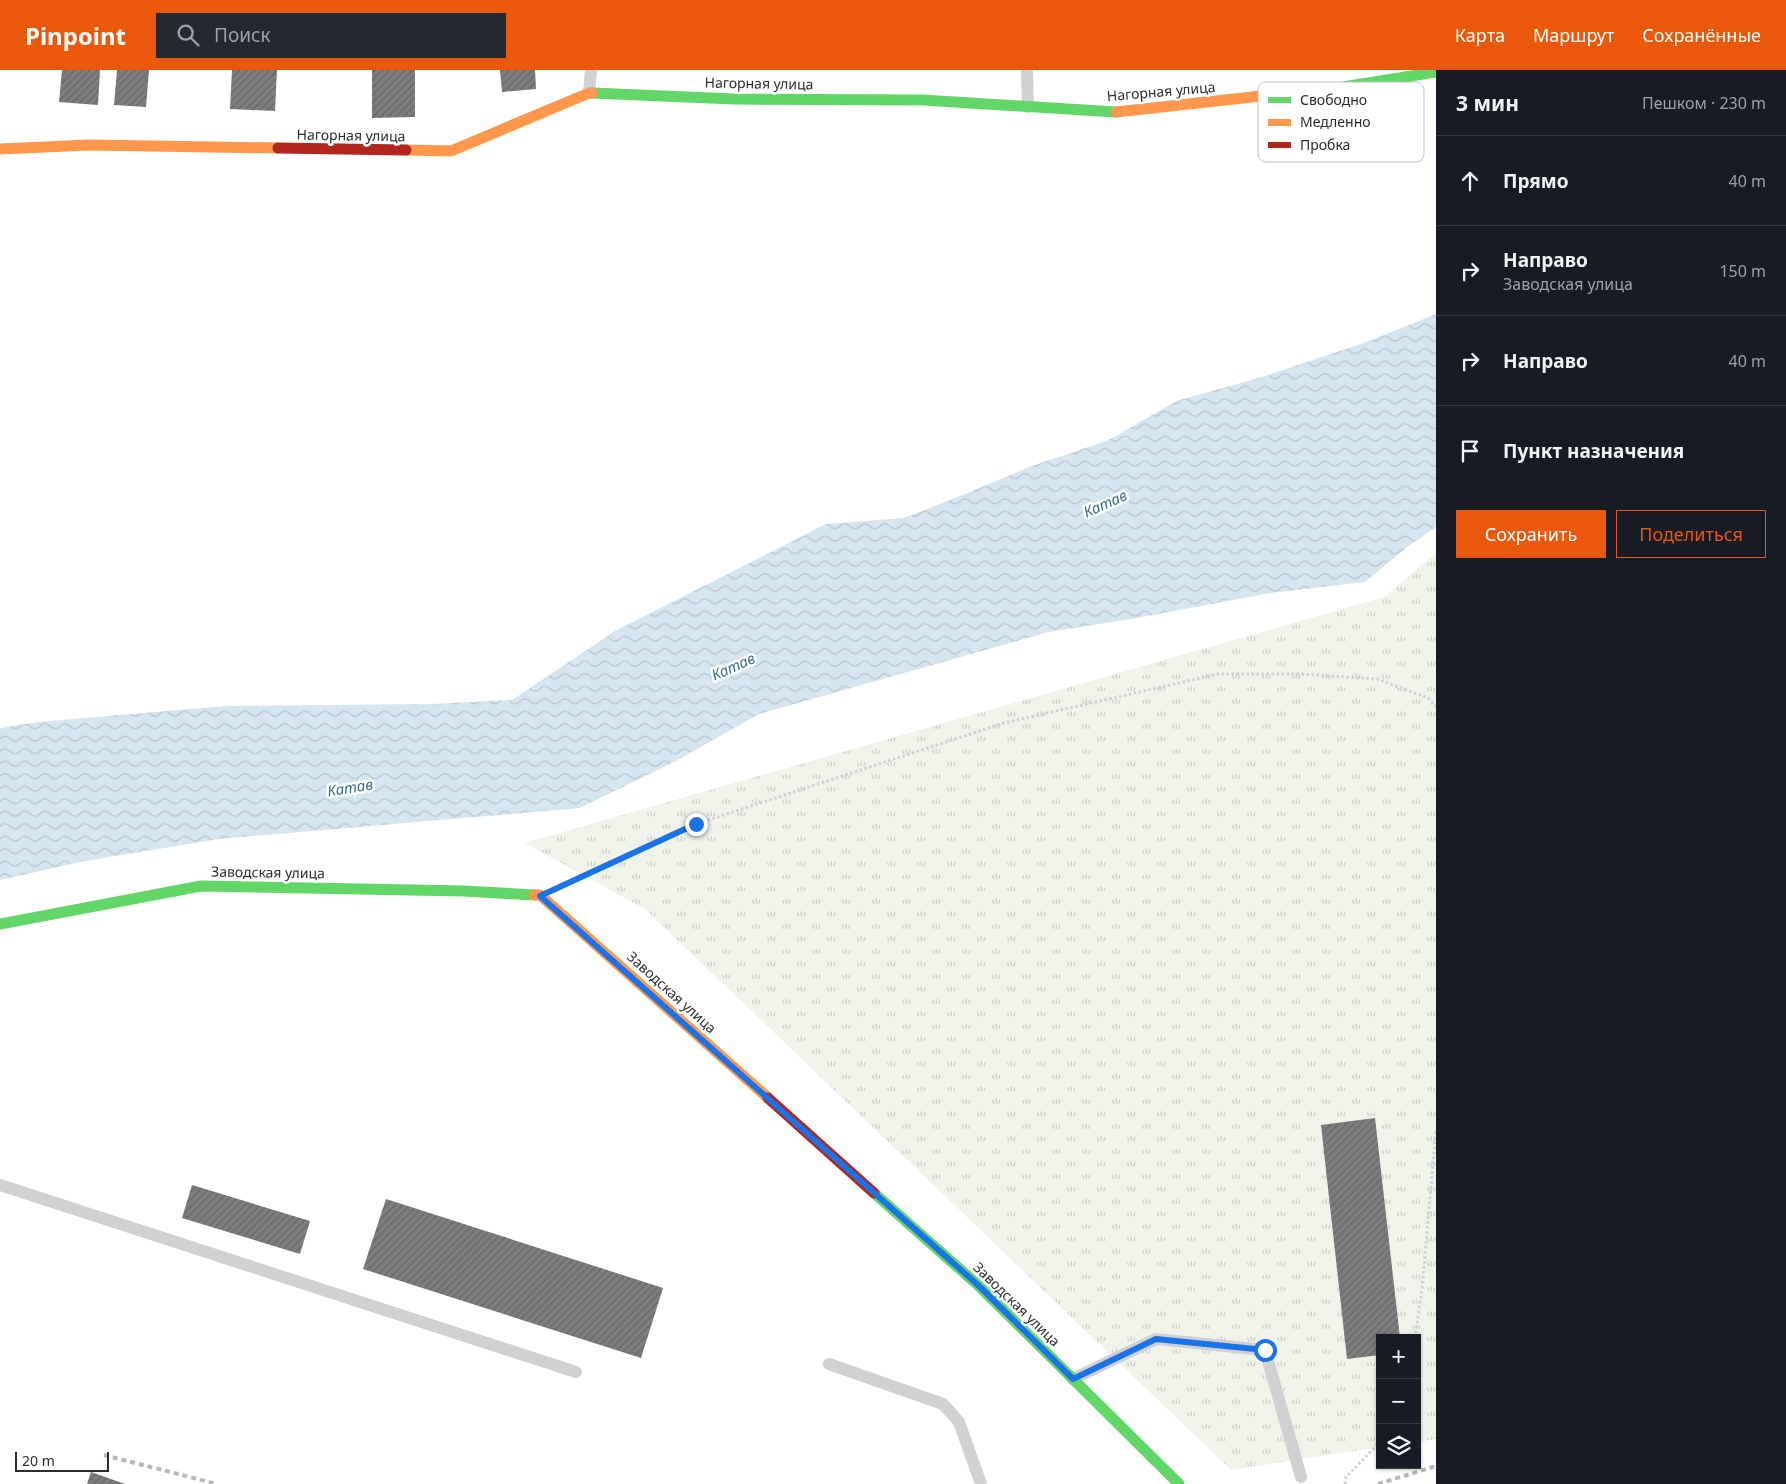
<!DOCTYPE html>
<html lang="ru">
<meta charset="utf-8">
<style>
body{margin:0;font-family:"Noto Sans",sans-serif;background:#242831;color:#f1f3f6}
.controls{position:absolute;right:15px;bottom:15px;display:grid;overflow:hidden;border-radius:0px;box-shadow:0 1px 4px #0004}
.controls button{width:45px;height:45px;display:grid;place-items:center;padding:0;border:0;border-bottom:1px solid #363941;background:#171b24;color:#f1f3f6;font:25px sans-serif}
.scale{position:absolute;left:15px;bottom:12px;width:94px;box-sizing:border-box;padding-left:5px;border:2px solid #2c2c2c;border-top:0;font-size:14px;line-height:18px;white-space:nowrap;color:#2c2c2c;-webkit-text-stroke:4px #fff;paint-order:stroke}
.stop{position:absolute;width:15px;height:15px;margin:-11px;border:4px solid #1a73e8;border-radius:50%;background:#fff}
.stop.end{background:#1a73e8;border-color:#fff;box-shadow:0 1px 5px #0008}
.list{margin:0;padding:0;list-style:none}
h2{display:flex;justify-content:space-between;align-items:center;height:65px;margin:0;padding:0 20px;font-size:21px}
h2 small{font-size:16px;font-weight:400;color:#9ea1a6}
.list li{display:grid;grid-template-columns:32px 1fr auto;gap:15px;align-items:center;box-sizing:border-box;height:90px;padding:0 20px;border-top:1px solid #363941}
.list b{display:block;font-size:19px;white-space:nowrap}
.list p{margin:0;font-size:16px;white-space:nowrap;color:#9ea1a6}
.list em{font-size:16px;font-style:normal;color:#9ea1a6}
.actions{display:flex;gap:10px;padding:15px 20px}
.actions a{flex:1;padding:11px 0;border:1px solid #ea580c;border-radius:0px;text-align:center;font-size:18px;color:#ea580c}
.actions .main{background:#ea580c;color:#fff}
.icon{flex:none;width:28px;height:28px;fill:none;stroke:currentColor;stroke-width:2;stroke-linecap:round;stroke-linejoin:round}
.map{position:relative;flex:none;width:1436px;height:1414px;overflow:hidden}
header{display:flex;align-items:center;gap:30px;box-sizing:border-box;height:70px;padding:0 25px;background:#ea580c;color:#fff}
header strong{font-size:24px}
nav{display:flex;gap:28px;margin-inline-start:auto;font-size:18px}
.search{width:350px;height:45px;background:#242831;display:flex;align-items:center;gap:12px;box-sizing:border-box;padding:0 18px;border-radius:0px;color:#9ea1a6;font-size:19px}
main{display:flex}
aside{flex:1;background:#171b24}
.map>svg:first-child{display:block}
</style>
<header>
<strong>Pinpoint</strong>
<div class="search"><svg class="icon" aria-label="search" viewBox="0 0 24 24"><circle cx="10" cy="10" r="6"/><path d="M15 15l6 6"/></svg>Поиск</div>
<nav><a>Карта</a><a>Маршрут</a><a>Сохранённые</a></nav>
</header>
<main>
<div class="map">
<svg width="1436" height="1414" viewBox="0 0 1436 1414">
<defs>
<pattern id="park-tufts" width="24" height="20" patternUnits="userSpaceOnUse" patternTransform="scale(1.25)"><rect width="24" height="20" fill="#eff3ea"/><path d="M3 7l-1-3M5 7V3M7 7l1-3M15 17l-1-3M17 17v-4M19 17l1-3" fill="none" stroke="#cdd0c9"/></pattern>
<pattern id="water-waves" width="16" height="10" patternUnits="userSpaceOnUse" patternTransform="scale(1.25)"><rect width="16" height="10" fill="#d6e6f1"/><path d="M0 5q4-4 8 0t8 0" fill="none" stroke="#b8c5cf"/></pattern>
<pattern id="building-hatch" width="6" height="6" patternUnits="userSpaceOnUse" patternTransform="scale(1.25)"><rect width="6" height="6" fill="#7d7d7d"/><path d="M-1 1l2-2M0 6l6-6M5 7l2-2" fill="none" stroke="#676767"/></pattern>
</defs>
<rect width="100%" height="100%" fill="#fff"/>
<polygon fill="url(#park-tufts)" points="1436,483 1436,1369 1417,1372 1417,1268 1380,1268 1380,1377 1231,1400 645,839 525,773 1384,527"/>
<polygon fill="url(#water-waves)" points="1436,244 1436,457 1407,477 1365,512 1270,523 1137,548 1049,562 759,644 676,691 580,738 219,769 85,791 0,810 0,658 38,652 226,636 433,634 512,630 615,561 826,454 904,448 970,422 1029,397 1109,370 1176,331 1262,307 1364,273"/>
<g fill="url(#building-hatch)">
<polygon points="62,0 100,0 98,35 59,32"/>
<polygon points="117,0 149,0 146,37 114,35"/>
<polygon points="232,0 277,0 275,41 230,39"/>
<polygon points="372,0 415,0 415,47 372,48"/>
<polygon points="500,0 535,0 536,19 502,22"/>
<polygon points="1375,1048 1400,1268 1380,1268 1380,1285 1347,1289 1321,1055"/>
<polygon points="192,1115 310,1151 300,1184 182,1148"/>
<polygon points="386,1129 663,1218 641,1288 363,1199"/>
<polygon points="91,1402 125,1414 87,1414"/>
</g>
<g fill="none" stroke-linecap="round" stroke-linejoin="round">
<g stroke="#d1d1d1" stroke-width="3" stroke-dasharray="2.5 2.5" stroke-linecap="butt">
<polyline points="571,812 696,754 1004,653 1218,604 1300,604 1377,609 1428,628 1436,637"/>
<polyline points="1415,1268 1422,1219 1436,1060"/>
<polyline points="1345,1414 1346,1407 1380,1372"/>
</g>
<g stroke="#d1d1d1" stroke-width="12">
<polyline points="1027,0 1028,37"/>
<polyline points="589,23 591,0"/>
<polyline points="0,1115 576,1302"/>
<polyline points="829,1294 943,1334 959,1352 981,1414"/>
<polyline points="1073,1309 1156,1269 1265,1280 1301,1407"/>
</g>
<g stroke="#63d668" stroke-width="11">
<polyline points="592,23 734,29 923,30 1116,42"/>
<polyline points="1270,25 1337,18 1436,2"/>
<polyline points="0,854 201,816 464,821 534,825"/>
<polyline points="874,1123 979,1216 1179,1414"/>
</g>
<g stroke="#ff974d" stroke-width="11">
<polyline points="1116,42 1270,25"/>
<polyline points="0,79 89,75 278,78"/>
<polyline points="406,80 451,81 589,23 592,23"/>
<polyline points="534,825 540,825 768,1028"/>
</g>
<g stroke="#b3261e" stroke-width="11">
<polyline points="278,78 406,80"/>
<polyline points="768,1028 874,1123"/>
</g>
<g stroke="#b8b8b8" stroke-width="4" stroke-dasharray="5 4" stroke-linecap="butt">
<polyline points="104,1385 217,1414"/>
<polyline points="1378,1414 1436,1396"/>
</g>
</g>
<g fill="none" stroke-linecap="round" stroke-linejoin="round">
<polyline stroke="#1a73e8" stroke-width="6" points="696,754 540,826 979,1216 1073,1309 1156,1269 1265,1280"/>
</g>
<g text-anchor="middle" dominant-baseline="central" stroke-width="5" stroke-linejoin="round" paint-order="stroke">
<g font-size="14" fill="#2c2c2c" stroke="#fff">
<text transform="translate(759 13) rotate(1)">Нагорная улица</text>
<text transform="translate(1161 21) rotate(-5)">Нагорная улица</text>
<text transform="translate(351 65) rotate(1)">Нагорная улица</text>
<text transform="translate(268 802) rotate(1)">Заводская улица</text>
<text transform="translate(672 922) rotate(42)">Заводская улица</text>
<text transform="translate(1017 1234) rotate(44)">Заводская улица</text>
</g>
<g font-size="15" font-style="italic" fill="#3b6d8e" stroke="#fff">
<text transform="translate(1105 433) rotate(-24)">Катав</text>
<text transform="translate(733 596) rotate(-24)">Катав</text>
<text transform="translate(350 717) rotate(-9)">Катав</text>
</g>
</g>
<rect x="1258" y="12" width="166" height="80" rx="8" fill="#fff" stroke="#c0c0c0" stroke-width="1"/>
<rect x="1268" y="27" width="23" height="6" fill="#63d668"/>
<rect x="1268" y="49" width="23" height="7" fill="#ff974d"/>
<rect x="1268" y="72" width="23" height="6" fill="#b3261e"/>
<g font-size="14" fill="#2c2c2c">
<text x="1300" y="35">Свободно</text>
<text x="1300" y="57">Медленно</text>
<text x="1300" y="80">Пробка</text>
</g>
</svg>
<div class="controls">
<button>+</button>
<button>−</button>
<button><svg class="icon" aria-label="layers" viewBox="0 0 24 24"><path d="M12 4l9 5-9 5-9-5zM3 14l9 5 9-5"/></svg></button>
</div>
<div class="scale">20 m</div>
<div class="stop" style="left:1265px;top:1280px"></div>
<div class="stop end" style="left:696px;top:754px"></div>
</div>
<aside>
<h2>3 мин<small>Пешком · 230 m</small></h2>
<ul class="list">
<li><svg class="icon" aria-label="ahead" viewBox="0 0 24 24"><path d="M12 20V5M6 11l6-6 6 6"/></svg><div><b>Прямо</b></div><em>40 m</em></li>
<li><svg class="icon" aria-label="right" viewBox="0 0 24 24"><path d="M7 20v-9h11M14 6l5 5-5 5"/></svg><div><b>Направо</b><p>Заводская улица</p></div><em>150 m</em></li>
<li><svg class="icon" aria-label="right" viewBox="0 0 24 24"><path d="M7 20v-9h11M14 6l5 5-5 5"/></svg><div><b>Направо</b></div><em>40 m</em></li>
<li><svg class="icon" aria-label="arrive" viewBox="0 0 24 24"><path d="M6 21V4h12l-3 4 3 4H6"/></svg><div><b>Пункт назначения</b></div></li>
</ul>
<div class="actions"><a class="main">Сохранить</a><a>Поделиться</a></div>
</aside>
</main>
